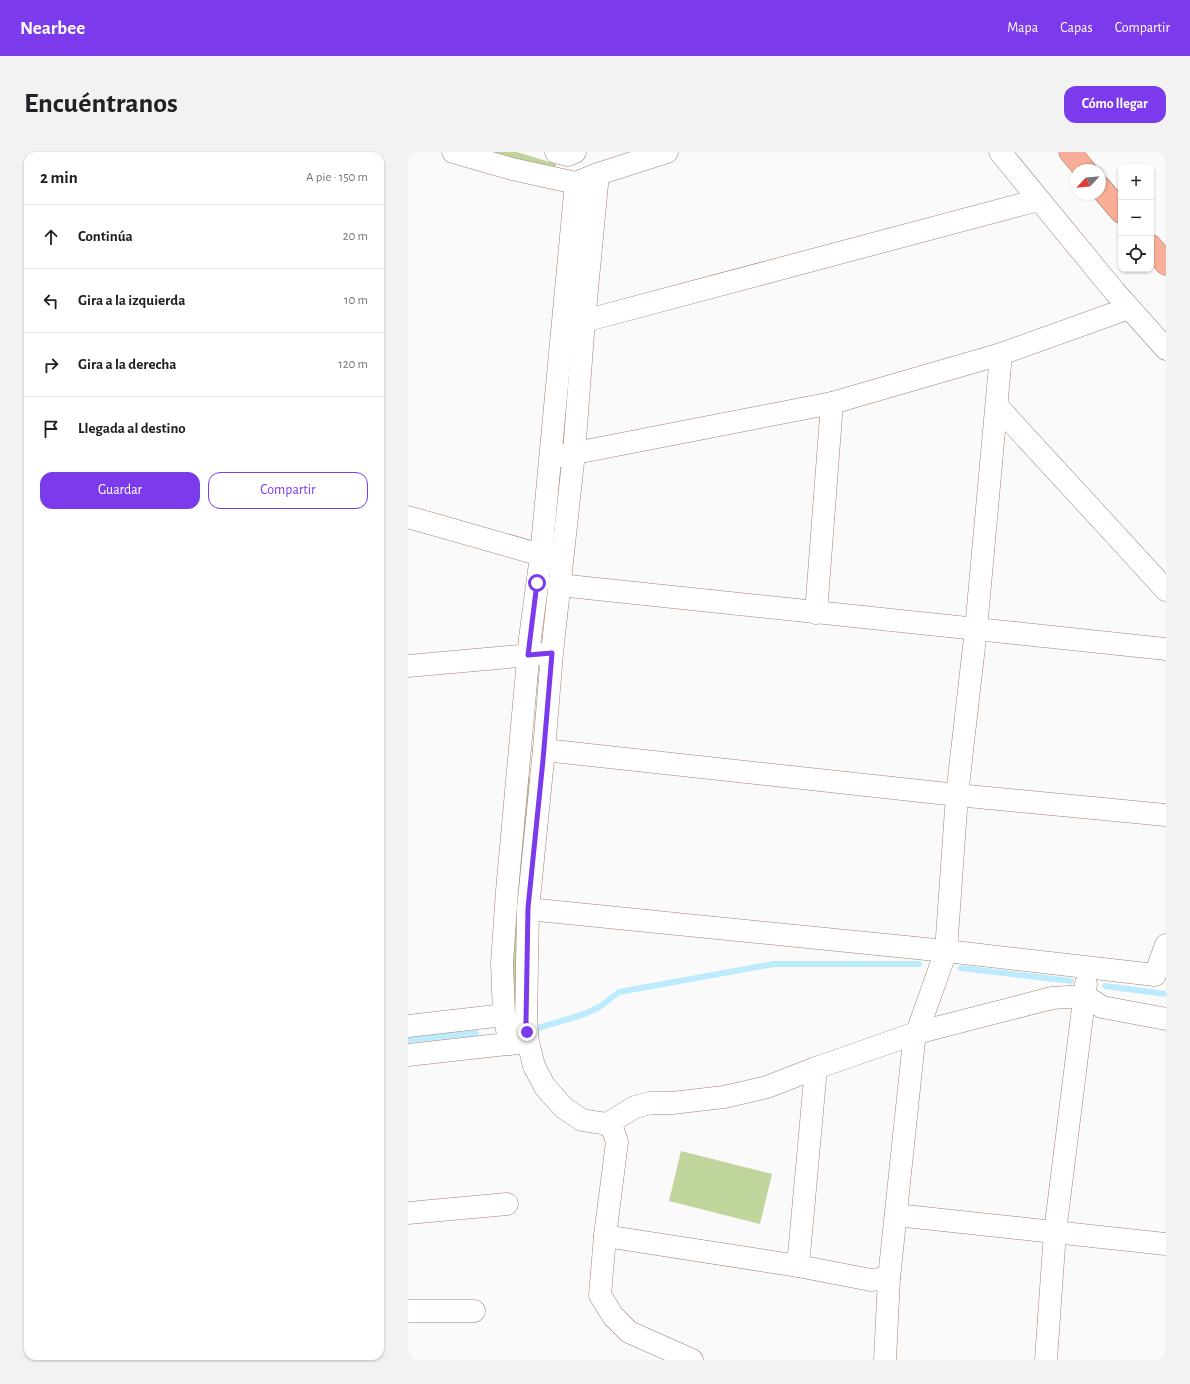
<!DOCTYPE html>
<html lang="es">
<meta charset="utf-8">
<style>
body{margin:0;font-family:"Alegreya Sans",sans-serif;background:#f2f2f2;color:#202124}
.controls{position:absolute;right:12px;top:12px;display:grid;overflow:hidden;border-radius:8px;box-shadow:0 1px 3px #0004}
.controls button{width:36px;height:36px;display:grid;place-items:center;padding:0;border:0;border-bottom:1px solid #e0e0e0;background:#fff;color:#202124;font:20px sans-serif}
.compass{position:absolute;left:662px;top:12px;width:36px;height:36px;border-radius:50%;background:#fff;box-shadow:0 1px 3px #0004;rotate:244deg}
.stop{position:absolute;width:12px;height:12px;margin:-9px;border:3px solid #7c3aed;border-radius:50%;background:#fff}
.stop.end{background:#7c3aed;border-color:#fff;box-shadow:0 1px 4px #0008}
.list{margin:0;padding:0;list-style:none}
h2{display:flex;justify-content:space-between;align-items:center;height:52px;margin:0;padding:0 16px;font-size:17px}
h2 small{font-size:13px;font-weight:400;color:#757577}
.list li{display:grid;grid-template-columns:26px 1fr auto;gap:12px;align-items:center;box-sizing:border-box;height:64px;padding:0 16px;border-top:1px solid #e0e0e0}
.list b{display:block;font-size:15px;white-space:nowrap}
.list em{font-size:13px;font-style:normal;color:#757577}
.actions{display:flex;gap:8px;padding:12px 16px}
.actions a{flex:1;padding:9px 0;border:1px solid #7c3aed;border-radius:12px;text-align:center;font-size:14px;color:#7c3aed}
.actions .main{background:#7c3aed;color:#fff}
.icon{flex:none;width:22px;height:22px;fill:none;stroke:currentColor;stroke-width:2;stroke-linecap:round;stroke-linejoin:round}
.map{position:relative;flex:none;width:758px;height:1208px;overflow:hidden;border-radius:12px}
header{display:flex;align-items:center;gap:24px;box-sizing:border-box;height:56px;padding:0 20px;background:#7c3aed;color:#fff}
header strong{font-size:19px}
nav{display:flex;gap:22px;margin-inline-start:auto;font-size:14px}
.intro{display:flex;align-items:center;justify-content:space-between;box-sizing:border-box;height:96px;padding:0 24px}
h1{margin:0;font-size:28px}
.button{padding:10px 18px;border-radius:12px;background:#7c3aed;color:#fff;font-size:14px;font-weight:700}
main{display:flex;gap:24px;padding:0 24px}
aside{flex:1;background:#fff;border-radius:12px;box-shadow:0 1px 3px #0004}
.map>svg:first-child{display:block}
</style>
<header>
<strong>Nearbee</strong>
<nav><a>Mapa</a><a>Capas</a><a>Compartir</a></nav>
</header>
<div class="intro"><h1>Encuéntranos</h1><a class="button">Cómo llegar</a></div>
<main>
<aside>
<h2>2 min<small>A pie · 150 m</small></h2>
<ul class="list">
<li><svg class="icon" aria-label="ahead" viewBox="0 0 24 24"><path d="M12 20V5M6 11l6-6 6 6"/></svg><div><b>Continúa</b></div><em>20 m</em></li>
<li><svg class="icon" aria-label="left" viewBox="0 0 24 24"><path d="M17 20v-9H6M10 6l-5 5 5 5"/></svg><div><b>Gira a la izquierda</b></div><em>10 m</em></li>
<li><svg class="icon" aria-label="right" viewBox="0 0 24 24"><path d="M7 20v-9h11M14 6l5 5-5 5"/></svg><div><b>Gira a la derecha</b></div><em>120 m</em></li>
<li><svg class="icon" aria-label="arrive" viewBox="0 0 24 24"><path d="M6 21V4h12l-3 4 3 4H6"/></svg><div><b>Llegada al destino</b></div></li>
</ul>
<div class="actions"><a class="main">Guardar</a><a>Compartir</a></div>
</aside>
<div class="map">
<svg width="758" height="1208" viewBox="0 0 758 1208">
<rect width="100%" height="100%" fill="#fafafa"/>
<g fill="#c0d59c">
<polygon points="85,0 109,0 148,12 147,18"/>
<polygon points="118,626 122,626 114,734 109,734"/>
<polygon points="105,772 111,772 110,843 105,843 103,813"/>
<polygon points="273,999 364,1022 352,1072 261,1049"/>
</g>
<g fill="none" stroke-linecap="round" stroke-linejoin="round">
<g stroke="#bdebfe" stroke-width="6">
<polyline points="553,816 663,829"/>
<polyline points="697,834 758,842"/>
<polyline points="130,876 177,862 193,854 211,840 366,812 511,812"/>
<polyline points="0,888 68,881"/>
</g>
<defs>
<g id="minor">
<polyline points="45,0 104,17 168,31 190,22 259,0"/>
<polyline points="148,0 160,3 167,0"/>
<polyline points="592,0 707,140 758,197"/>
<polyline points="190,22 176,169 166,301 144,501 136,598 120,757 118,870 120,890 126,914 137,935 156,956 174,968 199,972 205,978 209,990 197,1084 192,1143 205,1164 221,1180 284,1208"/>
<polyline points="163,169 176,169 630,48"/>
<polyline points="589,254 758,438"/>
<polyline points="152,304 424,251 593,202 721,156"/>
<polyline points="0,365 147,407"/>
<polyline points="151,433 758,497"/>
<polyline points="408,461 424,251"/>
<polyline points="0,514 134,502"/>
<polyline points="136,598 549,643 758,663"/>
<polyline points="120,757 538,799 747,823 758,793"/>
<polyline points="0,874 96,863"/>
<polyline points="102,892 96,863 94,811 99,739 122,486 133,404 168,31"/>
<polyline points="0,903 117,890"/>
<polyline points="199,972 227,955 242,951 264,951 316,945 359,935 408,916"/>
<polyline points="0,1061 99,1052"/>
<polyline points="488,1063 758,1092"/>
<polyline points="197,1084 390,1114 463,1128 481,1126"/>
<polyline points="390,1114 408,916 508,881 644,846 677,844 694,855 758,867"/>
<polyline points="0,1159 66,1159"/>
<polyline points="477,1208 481,1126 506,889 538,799 549,643 568,477 593,202"/>
<polyline points="638,1208 647,1080 678,832"/>
</g>
<g id="highway">
<polyline points="662,0 677,18"/>
<polyline points="692,35 713,60"/>
<polyline points="743,94 758,112"/>
</g>
</defs>
<use href="#minor" stroke="#a28271" stroke-width="23"/>
<use href="#highway" stroke="#a97564" stroke-width="23"/>
<use href="#minor" stroke="#fff" stroke-width="22"/>
<use href="#highway" stroke="#f9ae97" stroke-width="22"/>
</g>
<g fill="none" stroke-linecap="round" stroke-linejoin="round">
<polyline stroke="#7c3aed" stroke-width="5" points="119,880 118,870 120,756 135,608 144,501 120,503 129,431"/>
</g>
</svg>
<div class="controls">
<button>+</button>
<button>−</button>
<button><svg class="icon" aria-label="locate" viewBox="0 0 24 24"><circle cx="12" cy="12" r="6"/><path d="M12 2v4M12 18v4M2 12h4M18 12h4"/></svg></button>
</div>
<svg class="compass" viewBox="-18 -18 36 36"><path d="M0-13l5 13h-10z" fill="#e53935"/><path d="M0 13l5-13h-10z" fill="#757577"/></svg>
<div class="stop" style="left:129px;top:431px"></div>
<div class="stop end" style="left:119px;top:880px"></div>
</div>
</main>
